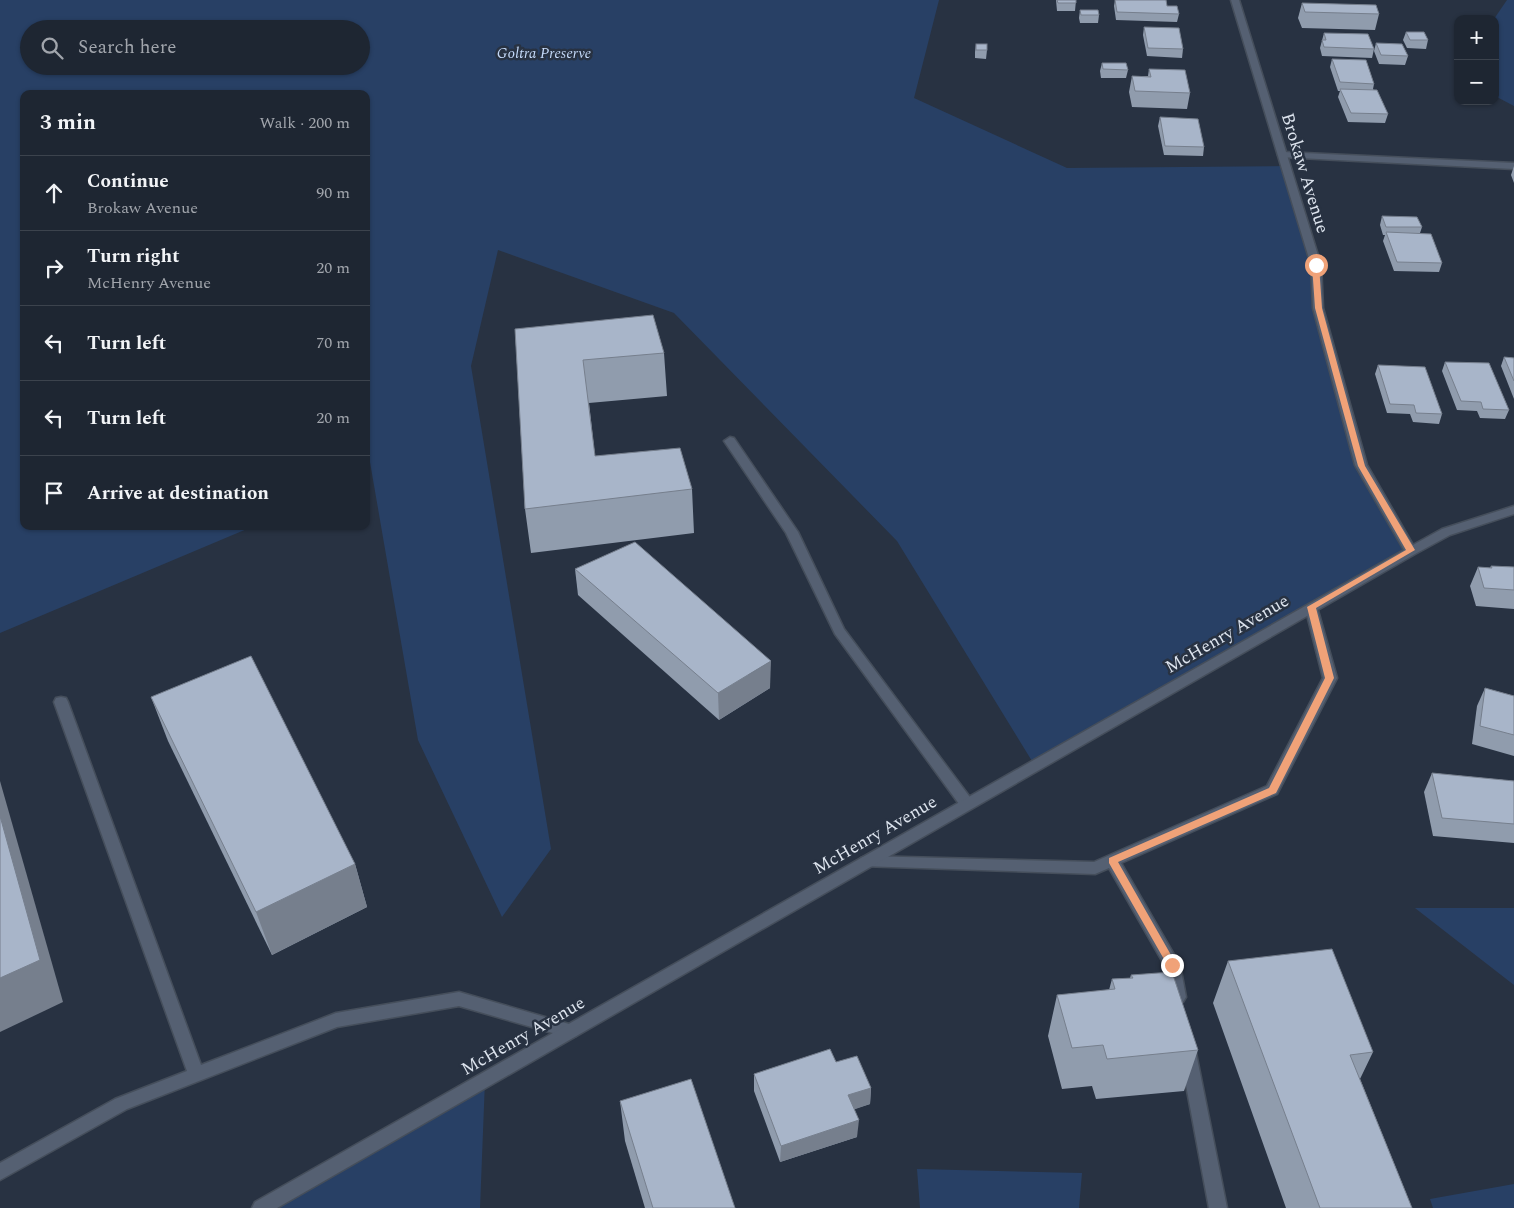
<!DOCTYPE html>
<meta charset="utf-8">
<style>
body{margin:0;font-family:Spectral,serif;background:#262e3a;color:#f1f3f6}
.controls{position:absolute;right:15px;top:15px;display:grid;overflow:hidden;border-radius:10px;box-shadow:0 1px 4px #0004}
.controls button{width:45px;height:45px;display:grid;place-items:center;padding:0;border:0;border-bottom:1px solid #3c434d;background:#1e2632;color:#f1f3f6;font:25px sans-serif}
.stop{position:absolute;width:15px;height:15px;margin:-11px;border:4px solid #f0a278;border-radius:50%;background:#fff}
.stop.end{background:#f0a278;border-color:#fff;box-shadow:0 1px 5px #0008}
.list{margin:0;padding:0;list-style:none}
h2{display:flex;justify-content:space-between;align-items:center;height:65px;margin:0;padding:0 20px;font-size:21px}
h2 small{font-size:16px;font-weight:400;color:#a1a5ac}
.list li{display:grid;grid-template-columns:32px 1fr auto;gap:15px;align-items:center;box-sizing:border-box;height:75px;padding:0 20px;border-top:1px solid #3c434d}
.list b{display:block;font-size:19px;white-space:nowrap}
.list p{margin:0;font-size:16px;white-space:nowrap;color:#a1a5ac}
.list em{font-size:16px;font-style:normal;color:#a1a5ac}
.icon{flex:none;width:28px;height:28px;fill:none;stroke:currentColor;stroke-width:2;stroke-linecap:round;stroke-linejoin:round}
.map{position:relative;flex:none;width:1514px;height:1208px;overflow:hidden}
.search{position:absolute;background:#1e2632;box-shadow:0 1px 4px #0004;left:20px;top:20px;width:350px;height:55px;display:flex;align-items:center;gap:12px;box-sizing:border-box;padding:0 18px;border-radius:28px;color:#a1a5ac;font-size:19px}
.panel{position:absolute;background:#1e2632;box-shadow:0 1px 4px #0004;left:20px;top:90px;width:350px;height:440px;border-radius:10px}
.map>svg:first-child{display:block}
</style>
<div class="map">
<svg width="1514" height="1208" viewBox="0 0 1514 1208">
<rect width="100%" height="100%" fill="#283242"/>
<g fill="#284065" fill-rule="evenodd">
<path d="M0,0H939L914,98L1067,168L1286,166L1316,265L1318,308L1361,465L1411,551L1035,766L897,541L674,313L498,250L471,366L551,849L502,917L418,740L366,439V94H24V526H254L0,633ZM29,29H361V66H29Z"/>
<polygon points="1507,0 1514,0 1514,106 1495,96 1494,19"/>
<polygon points="1415,908 1514,908 1514,985"/>
<polygon points="485,1080 480,1208 261,1208"/>
<polygon points="917,1169 1082,1173 1079,1208 920,1208"/>
<polygon points="1514,1184 1514,1208 1433,1208 1430,1199"/>
</g>
<g fill="none" stroke-linecap="round" stroke-linejoin="round">
<defs>
<g id="service">
<polygon points="1283,152 1514,163 1514,169 1280,157 1278,155"/>
<polygon points="730,437 734,438 798,532 844,629 972,800 974,804 972,808 967,810 962,808 835,634 786,533 724,441"/>
<polygon points="1311,603 1317,607 1337,678 1277,794 1121,863 1180,965 1186,997 1183,1002 1178,1004 1173,1002 1165,966 1109,868 1095,874 861,866 859,862 861,858 866,856 1094,862 1267,786 1323,678 1305,607"/>
<polygon points="61,697 66,698 68,702 201,1065 336,1013 459,992 576,1026 578,1031 576,1036 570,1038 459,1006 337,1027 127,1109 0,1180 0,1163 115,1099 187,1071 54,702 56,698"/>
<polygon points="1188,1046 1194,1048 1196,1053 1227,1208 1209,1208 1180,1053 1182,1048"/>
</g>
<polygon id="minor" points="1231,0 1239,0 1321,265 1323,308 1367,465 1413,545 1442,529 1514,506 1514,514 1450,535 1415,554 277,1208 252,1208 255,1202 1404,550 1355,465 1313,308 1311,265"/>
</defs>
<use href="#service" stroke="#454e5b" stroke-width="3"/>
<use href="#minor" stroke="#454e5b" stroke-width="3"/>
<use href="#service" fill="#556072" fill-rule="evenodd"/>
<use href="#minor" fill="#556072" fill-rule="evenodd"/>
</g>
<g fill="#909cad">
<polygon points="1056,0 1076,0 1075,11 1057,11"/>
<polygon points="1115,0 1166,0 1167,6 1179,14 1177,22 1116,20 1114,6"/>
<polygon points="1302,3 1379,14 1375,30 1302,28 1298,18"/>
<polygon points="1080,10 1099,15 1098,23 1080,23 1079,18"/>
<polygon points="1144,27 1183,49 1182,58 1147,56 1143,35"/>
<polygon points="1406,32 1428,40 1426,49 1407,48 1403,40"/>
<polygon points="1324,33 1374,49 1372,58 1322,56 1320,48"/>
<polygon points="1376,43 1408,56 1405,65 1379,64 1374,51"/>
<polygon points="976,44 987,50 986,59 975,58 975,52"/>
<polygon points="1332,59 1374,84 1373,89 1388,114 1385,123 1348,122 1338,97 1340,91 1338,91 1330,67"/>
<polygon points="1102,63 1128,70 1126,78 1101,78 1100,71"/>
<polygon points="1149,69 1190,93 1187,109 1132,107 1129,92 1132,76 1148,76"/>
<polygon points="1160,117 1204,147 1203,156 1164,155 1158,126"/>
<polygon points="1514,166 1514,183 1511,175"/>
<polygon points="1382,216 1422,227 1420,233 1442,263 1439,272 1394,271 1383,241 1385,235 1383,235 1380,225"/>
<polygon points="515,329 664,353 667,396 589,403 595,456 692,489 694,533 531,553 525,509"/>
<polygon points="1504,357 1514,358 1514,399 1501,366"/>
<polygon points="1445,362 1509,410 1505,419 1480,418 1477,411 1457,410 1442,371"/>
<polygon points="1378,365 1442,414 1439,424 1413,422 1410,414 1387,413 1375,374"/>
<polygon points="1491,566 1514,567 1514,609 1476,606 1470,586 1478,567 1490,568"/>
<polygon points="575,569 770,688 719,720 578,595"/>
<polygon points="1485,688 1514,696 1514,756 1472,744 1477,706"/>
<polygon points="151,697 355,864 367,907 272,955 168,741"/>
<polygon points="1432,773 1514,781 1514,843 1433,836 1424,792"/>
<polygon points="1228,961 1373,1052 1360,1079 1412,1208 1286,1208 1213,1003"/>
<polygon points="1131,975 1198,1050 1184,1091 1096,1099 1092,1086 1062,1089 1048,1036 1057,995 1109,990 1112,979 1130,978"/>
<polygon points="836,1062 871,1088 870,1104 854,1109 857,1137 780,1162 754,1091 754,1074"/>
<polygon points="620,1101 735,1208 645,1208 625,1141"/>
</g>
<g fill="#767f8d">
<polygon points="771,661 770,688 719,720 718,693"/>
<polygon points="0,781 63,1002 0,1032"/>
<polygon points="355,864 367,907 272,955 256,912"/>
<polygon points="871,1088 870,1104 847,1112 848,1095"/>
<polygon points="859,1120 857,1137 780,1162 781,1146"/>
</g>
<g fill="#a8b5c9" stroke="#767f8d">
<polygon points="1057,0 1076,0 1076,3 1058,3"/>
<polygon points="1115,0 1166,0 1167,6 1177,6 1179,14 1117,12"/>
<polygon points="1302,3 1376,5 1379,14 1305,12"/>
<polygon points="1080,10 1098,10 1099,15 1081,15"/>
<polygon points="1144,27 1179,28 1183,49 1148,48"/>
<polygon points="1406,32 1424,32 1428,40 1410,40"/>
<polygon points="1324,33 1368,34 1374,49 1324,47 1322,40 1326,40"/>
<polygon points="1376,43 1402,44 1408,56 1381,55"/>
<rect x="976" y="44" width="11" height="6"/>
<polygon points="1332,59 1366,60 1374,84 1340,82"/>
<polygon points="1102,63 1126,63 1128,70 1103,69"/>
<polygon points="1149,69 1185,70 1190,93 1135,91 1132,76 1151,77"/>
<polygon points="1340,89 1377,90 1388,114 1351,113"/>
<polygon points="1160,117 1198,119 1204,147 1165,146"/>
<polygon points="1382,216 1417,217 1422,227 1386,227"/>
<polygon points="1386,232 1431,234 1442,263 1397,262"/>
<polygon points="653,315 664,353 583,360 595,456 680,448 692,489 525,509 515,329"/>
<polygon points="1504,357 1514,358 1514,381"/>
<polygon points="1445,362 1489,363 1509,410 1483,409 1481,402 1461,401"/>
<polygon points="1378,365 1425,367 1442,414 1416,413 1414,405 1390,404"/>
<polygon points="635,542 771,661 718,693 575,569"/>
<polygon points="1491,566 1514,567 1514,590 1484,588 1478,567 1492,568"/>
<polygon points="251,656 355,864 256,912 151,697"/>
<polygon points="1485,688 1514,696 1514,735 1480,726"/>
<polygon points="1432,773 1514,781 1514,824 1442,818"/>
<polygon points="0,816 40,960 0,978"/>
<polygon points="1332,949 1373,1052 1350,1055 1412,1208 1320,1208 1228,961"/>
<polygon points="1172,972 1198,1050 1107,1059 1103,1045 1072,1048 1057,995 1115,989 1112,979 1133,978 1131,975"/>
<polygon points="830,1049 836,1062 857,1056 871,1088 848,1095 859,1120 781,1146 754,1074"/>
<polygon points="691,1079 735,1208 653,1208 620,1101"/>
</g>
<polygon fill="#f0a278" points="1316,263 1319,265 1322,308 1365,466 1415,550 1316,608 1334,678 1276,793 1118,862 1175,962 1177,965 1172,970 1169,968 1109,863 1109,858 1269,788 1325,678 1307,607 1406,550 1358,466 1315,308 1312,265"/>
<g text-anchor="middle" dominant-baseline="central" stroke-width="5" stroke-linejoin="round" paint-order="stroke">
<g font-size="15" font-style="italic" fill="#c4d9f8" stroke="#283242">
<text x="544" y="53">Goltra Preserve</text>
</g>
<g font-size="18" fill="#dde4ee" stroke="#283242">
<text transform="translate(1305 173) rotate(73)">Brokaw Avenue</text>
<text transform="translate(1227 634) rotate(-30)">McHenry Avenue</text>
<text transform="translate(875 835) rotate(-30)">McHenry Avenue</text>
<text transform="translate(523 1036) rotate(-30)">McHenry Avenue</text>
</g>
</g>
</svg>
<div class="controls">
<button>+</button>
<button>−</button>
</div>
<div class="stop" style="left:1316px;top:265px"></div>
<div class="stop end" style="left:1172px;top:965px"></div>
<div class="search"><svg class="icon" aria-label="search" viewBox="0 0 24 24"><circle cx="10" cy="10" r="6"/><path d="M15 15l6 6"/></svg>Search here</div>
<section class="panel">
<h2>3 min<small>Walk · 200 m</small></h2>
<ul class="list">
<li><svg class="icon" aria-label="ahead" viewBox="0 0 24 24"><path d="M12 20V5M6 11l6-6 6 6"/></svg><div><b>Continue</b><p>Brokaw Avenue</p></div><em>90 m</em></li>
<li><svg class="icon" aria-label="right" viewBox="0 0 24 24"><path d="M7 20v-9h11M14 6l5 5-5 5"/></svg><div><b>Turn right</b><p>McHenry Avenue</p></div><em>20 m</em></li>
<li><svg class="icon" aria-label="left" viewBox="0 0 24 24"><path d="M17 20v-9H6M10 6l-5 5 5 5"/></svg><div><b>Turn left</b></div><em>70 m</em></li>
<li><svg class="icon" aria-label="left" viewBox="0 0 24 24"><path d="M17 20v-9H6M10 6l-5 5 5 5"/></svg><div><b>Turn left</b></div><em>20 m</em></li>
<li><svg class="icon" aria-label="arrive" viewBox="0 0 24 24"><path d="M6 21V4h12l-3 4 3 4H6"/></svg><div><b>Arrive at destination</b></div></li>
</ul>
</section>
</div>
